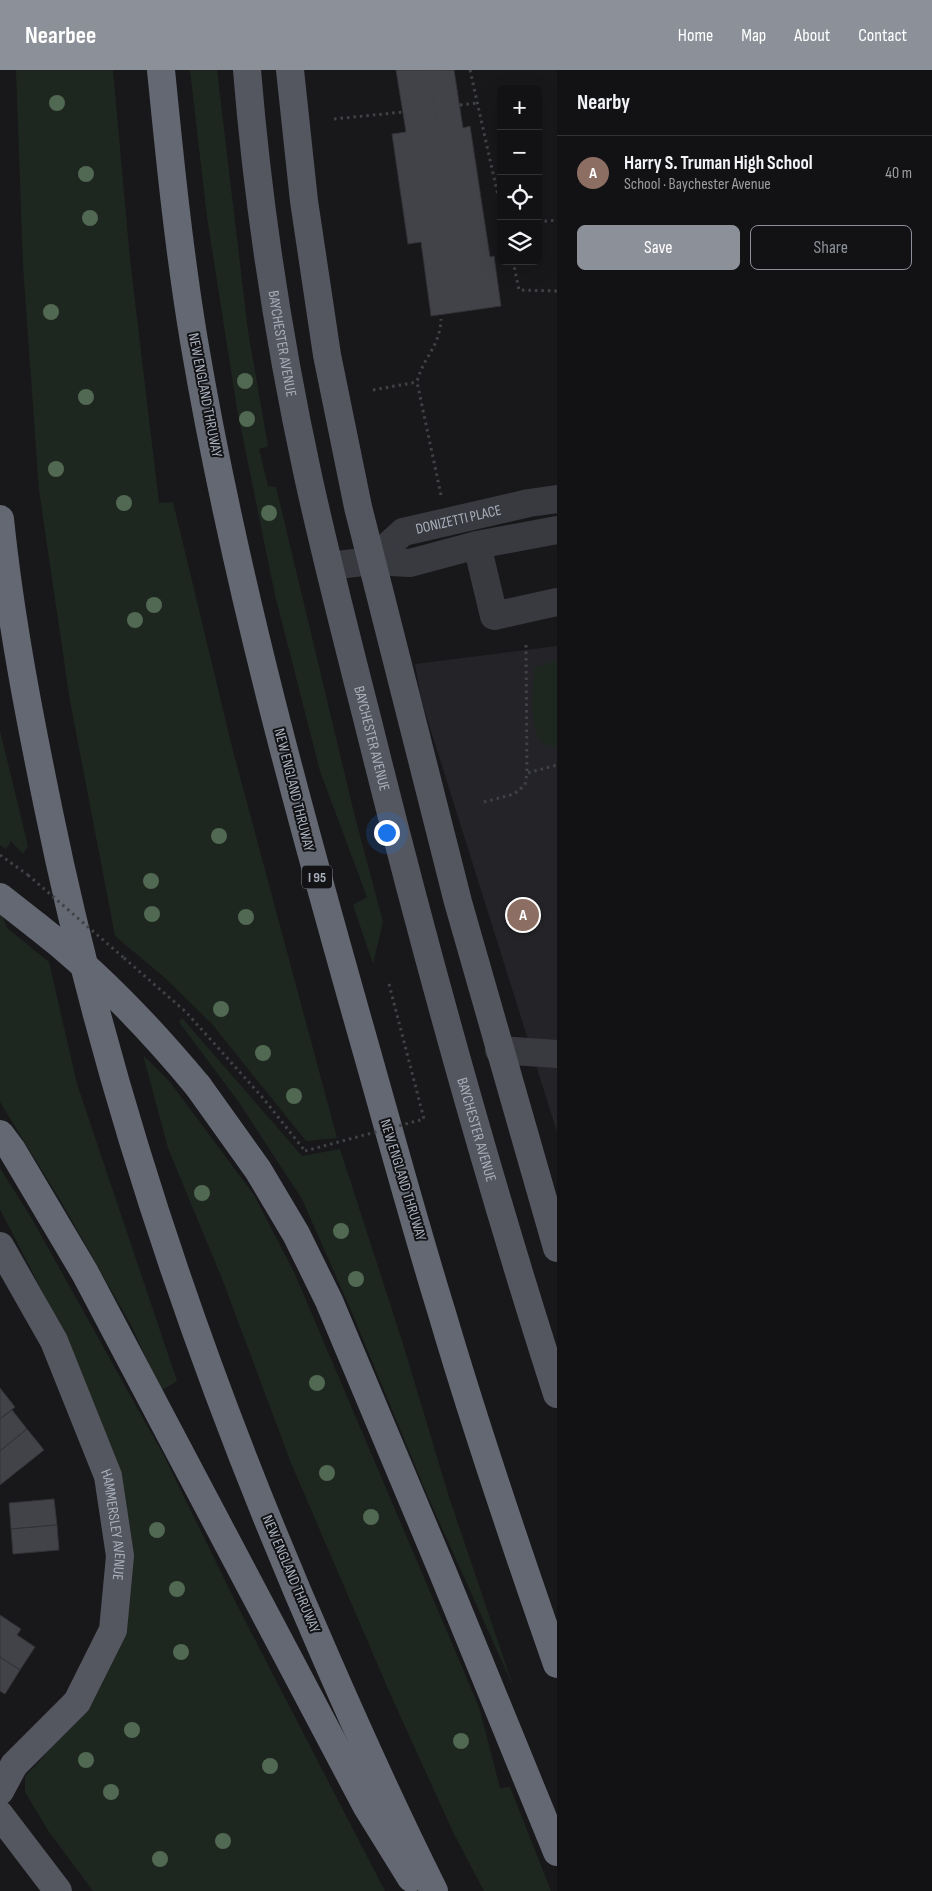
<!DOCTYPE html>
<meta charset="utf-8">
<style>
body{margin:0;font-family:"Sofia Sans Condensed",sans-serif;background:#1f2022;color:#f1f3f6}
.controls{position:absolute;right:15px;top:15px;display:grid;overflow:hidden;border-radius:8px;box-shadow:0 5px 20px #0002}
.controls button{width:45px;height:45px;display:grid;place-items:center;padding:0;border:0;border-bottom:1px solid #313234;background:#121214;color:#f1f3f6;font:25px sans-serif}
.you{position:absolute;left:386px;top:762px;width:18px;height:18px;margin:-12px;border:4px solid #fff;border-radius:50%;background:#1a73e8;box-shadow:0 0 0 8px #1a73e833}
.badge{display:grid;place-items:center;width:32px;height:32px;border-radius:50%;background:#8c9099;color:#fff;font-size:16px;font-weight:700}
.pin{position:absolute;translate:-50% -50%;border:2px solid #fff;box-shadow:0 1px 5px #0006}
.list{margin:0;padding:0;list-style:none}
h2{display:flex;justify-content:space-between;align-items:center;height:65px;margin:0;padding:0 20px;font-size:21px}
h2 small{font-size:16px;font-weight:400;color:#9c9ea0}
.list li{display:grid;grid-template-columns:32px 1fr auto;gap:15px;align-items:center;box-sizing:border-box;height:75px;padding:0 20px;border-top:1px solid #313234}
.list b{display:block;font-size:19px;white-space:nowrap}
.list p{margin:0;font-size:16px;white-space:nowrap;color:#9c9ea0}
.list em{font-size:16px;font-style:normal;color:#9c9ea0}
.actions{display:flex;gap:10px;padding:15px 20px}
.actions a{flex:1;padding:11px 0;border:1px solid #8c9099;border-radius:8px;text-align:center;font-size:18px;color:#8c9099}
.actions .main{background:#8c9099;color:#fff}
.icon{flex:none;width:28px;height:28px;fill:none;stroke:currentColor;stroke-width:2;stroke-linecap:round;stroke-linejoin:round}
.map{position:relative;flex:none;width:557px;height:1821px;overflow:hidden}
header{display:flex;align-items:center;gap:30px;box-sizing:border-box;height:70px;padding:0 25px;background:#8c9099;color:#fff}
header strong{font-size:24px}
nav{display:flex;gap:28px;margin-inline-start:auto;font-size:18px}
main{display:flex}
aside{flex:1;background:#121214}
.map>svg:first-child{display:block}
</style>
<header>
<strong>Nearbee</strong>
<nav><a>Home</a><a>Map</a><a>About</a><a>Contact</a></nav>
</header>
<main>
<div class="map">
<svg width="557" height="1821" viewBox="0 0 557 1821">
<rect width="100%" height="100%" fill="#18181b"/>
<polygon fill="#242428" points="557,576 557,1062 421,629 415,594"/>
<g fill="#1e271f">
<polygon points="16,0 113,0 130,189 159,433 173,432 232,677 337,1068 306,1071 212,954 164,907 115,866 70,631 39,420 23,196"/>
<polygon points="190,0 217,0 248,261 268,376 259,379 268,416 276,417 355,747 383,852 373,894 353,835 367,827 320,701 275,525 237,339 207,147"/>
<path d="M557,590V678C552,677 546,675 542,672C528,659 534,616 534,598Z"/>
<polygon points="0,661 28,776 23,784 11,771 6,779 0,775"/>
<polygon points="0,839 7,858 49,892 77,1014 177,1311 161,1321 132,1257 62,1133 0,1032"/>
<polygon points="182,948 302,1086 340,1079 403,1274 449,1427 513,1616 428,1427 353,1245 302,1129 238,1031 179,952"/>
<polygon points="143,985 170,1012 254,1125 294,1202 479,1637 500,1718 510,1717 551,1821 484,1821 454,1764 392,1628 291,1393 223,1211 168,1078"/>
<polygon points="0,1098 32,1149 164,1386 237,1535 385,1821 93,1821 49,1762 25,1722 25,1706 38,1693 102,1614 124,1561 130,1493 60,1256 0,1139"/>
</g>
<g fill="#424348" stroke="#323237">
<polygon points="396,0 454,0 463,58 470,56 490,187 494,186 501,236 431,246 421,172 408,174 392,64 406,62"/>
<polygon points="0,1318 15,1337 0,1349"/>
<polygon points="12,1340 27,1359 0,1381 0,1349"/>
<polygon points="27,1359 44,1380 0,1415 0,1381"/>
<polygon points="54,1429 57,1455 11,1459 9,1433"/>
<polygon points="57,1455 59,1480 13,1484 11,1459"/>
<polygon points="0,1545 21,1559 17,1565 35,1577 20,1600 0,1587"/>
<polygon points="0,1587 20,1600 5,1624 0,1621"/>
</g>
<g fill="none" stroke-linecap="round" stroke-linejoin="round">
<g stroke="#3f4247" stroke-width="3" stroke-dasharray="2.5 4" stroke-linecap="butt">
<polyline points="432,0 431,7 438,59"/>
<polyline points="470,0 501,139"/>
<polyline points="460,35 477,33"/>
<polyline points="334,49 403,42"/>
<polyline points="538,152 557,150"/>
<polyline points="513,191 519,220 557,221"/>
<polyline points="373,320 417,312"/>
<path d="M441,425L417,312C423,287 440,277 441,249"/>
<polyline points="526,575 527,703"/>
<polyline points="484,732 514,724 525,715 527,703 557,695"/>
<polyline points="0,785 28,805"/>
<polyline points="124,888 186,942 263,1028 305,1081"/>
<polyline points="389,914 424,1049"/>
</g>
<g stroke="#393a40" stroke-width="28">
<polyline points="477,475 494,546 557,532"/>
<path id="s1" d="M371,491L403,462L529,433L557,429"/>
<polyline points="329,496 371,491 410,493 477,475 557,460"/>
<polyline points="499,980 557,984"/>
</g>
<g stroke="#555760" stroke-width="28">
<path id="s2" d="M247,0C258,136 279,272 308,406C326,488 347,570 368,652C424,878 486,1103 557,1324"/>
<polyline points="290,0 304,131 327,285 358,437 458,832 557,1178"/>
<path id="s3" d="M0,1176L54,1271L108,1406L120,1486L113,1560L77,1632L14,1695L0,1721"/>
<polyline points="0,1745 58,1821"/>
</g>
<g stroke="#646872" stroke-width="28">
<path d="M161,0C170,91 179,181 194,271C235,513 301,750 368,986C392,1071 415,1156 441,1240C476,1359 516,1477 557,1594"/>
<path d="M0,449C10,547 29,645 49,742C109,1035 207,1317 327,1590C361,1668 396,1745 434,1821"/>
<polyline points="0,827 37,856"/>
<polyline points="198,1016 258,1100 296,1164 329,1231 441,1498 557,1782"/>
<polyline points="0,1064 12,1080 85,1203 367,1737 411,1808"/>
</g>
<g stroke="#3f4247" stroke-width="3" stroke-dasharray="2.5 4" stroke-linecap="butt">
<polyline points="28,805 124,888"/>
<polyline points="305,1081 424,1049"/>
</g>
<path stroke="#646872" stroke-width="28" d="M37,856C98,903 149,957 198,1016"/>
</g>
<g fill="#516852">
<circle cx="57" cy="33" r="8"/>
<circle cx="86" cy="104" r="8"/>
<circle cx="90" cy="148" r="8"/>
<circle cx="51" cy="242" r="8"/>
<circle cx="245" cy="311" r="8"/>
<circle cx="86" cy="327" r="8"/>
<circle cx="247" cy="349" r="8"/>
<circle cx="56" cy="399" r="8"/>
<circle cx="124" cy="433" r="8"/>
<circle cx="269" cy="443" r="8"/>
<circle cx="154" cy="535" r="8"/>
<circle cx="135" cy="550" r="8"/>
<circle cx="219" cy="766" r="8"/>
<circle cx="151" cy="811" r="8"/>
<circle cx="152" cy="844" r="8"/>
<circle cx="246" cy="847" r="8"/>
<circle cx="221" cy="939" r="8"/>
<circle cx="263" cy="983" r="8"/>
<circle cx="294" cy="1026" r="8"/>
<circle cx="202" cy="1123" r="8"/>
<circle cx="341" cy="1161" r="8"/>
<circle cx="356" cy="1209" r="8"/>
<circle cx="317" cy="1313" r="8"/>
<circle cx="327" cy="1403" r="8"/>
<circle cx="371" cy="1447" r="8"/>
<circle cx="157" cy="1460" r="8"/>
<circle cx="177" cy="1519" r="8"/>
<circle cx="181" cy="1582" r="8"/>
<circle cx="132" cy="1660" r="8"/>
<circle cx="461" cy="1671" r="8"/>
<circle cx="86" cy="1690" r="8"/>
<circle cx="270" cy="1696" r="8"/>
<circle cx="111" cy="1722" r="8"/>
<circle cx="223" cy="1771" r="8"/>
<circle cx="160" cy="1789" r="8"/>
</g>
<g text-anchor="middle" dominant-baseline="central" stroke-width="4" stroke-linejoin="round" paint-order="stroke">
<rect fill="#131316" stroke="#7c818a" stroke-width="1" x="302" y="795.5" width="30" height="23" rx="4"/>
<g font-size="14" font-weight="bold" fill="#a9b0bc">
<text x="317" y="807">I 95</text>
</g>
<g font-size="15" fill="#a9b0bc" stroke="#131316">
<text stroke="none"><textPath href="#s2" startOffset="276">BAYCHESTER AVENUE</textPath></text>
<text transform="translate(205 325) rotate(79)">NEW ENGLAND THRUWAY</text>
<text stroke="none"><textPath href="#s1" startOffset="100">DONIZETTI PLACE</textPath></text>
<text stroke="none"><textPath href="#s2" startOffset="681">BAYCHESTER AVENUE</textPath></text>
<text transform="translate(294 720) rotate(76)">NEW ENGLAND THRUWAY</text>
<text stroke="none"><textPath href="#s2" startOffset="1086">BAYCHESTER AVENUE</textPath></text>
<text transform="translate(403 1110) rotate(73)">NEW ENGLAND THRUWAY</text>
<text stroke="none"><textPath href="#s3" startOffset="304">HAMMERSLEY AVENUE</textPath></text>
<text transform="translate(291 1504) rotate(67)">NEW ENGLAND THRUWAY</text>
</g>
</g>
</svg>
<div class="controls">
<button>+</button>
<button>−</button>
<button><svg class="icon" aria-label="locate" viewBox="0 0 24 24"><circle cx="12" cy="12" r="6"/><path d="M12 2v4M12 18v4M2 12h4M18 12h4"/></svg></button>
<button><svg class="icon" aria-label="layers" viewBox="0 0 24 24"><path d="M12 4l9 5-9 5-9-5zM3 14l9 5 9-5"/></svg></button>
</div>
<div class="you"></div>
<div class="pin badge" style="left:523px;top:845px;background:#8d6e63">A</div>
</div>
<aside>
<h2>Nearby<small></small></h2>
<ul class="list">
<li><span class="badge" style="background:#8d6e63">A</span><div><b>Harry S. Truman High School</b><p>School · Baychester Avenue</p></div><em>40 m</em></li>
</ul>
<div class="actions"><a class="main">Save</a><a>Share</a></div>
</aside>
</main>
